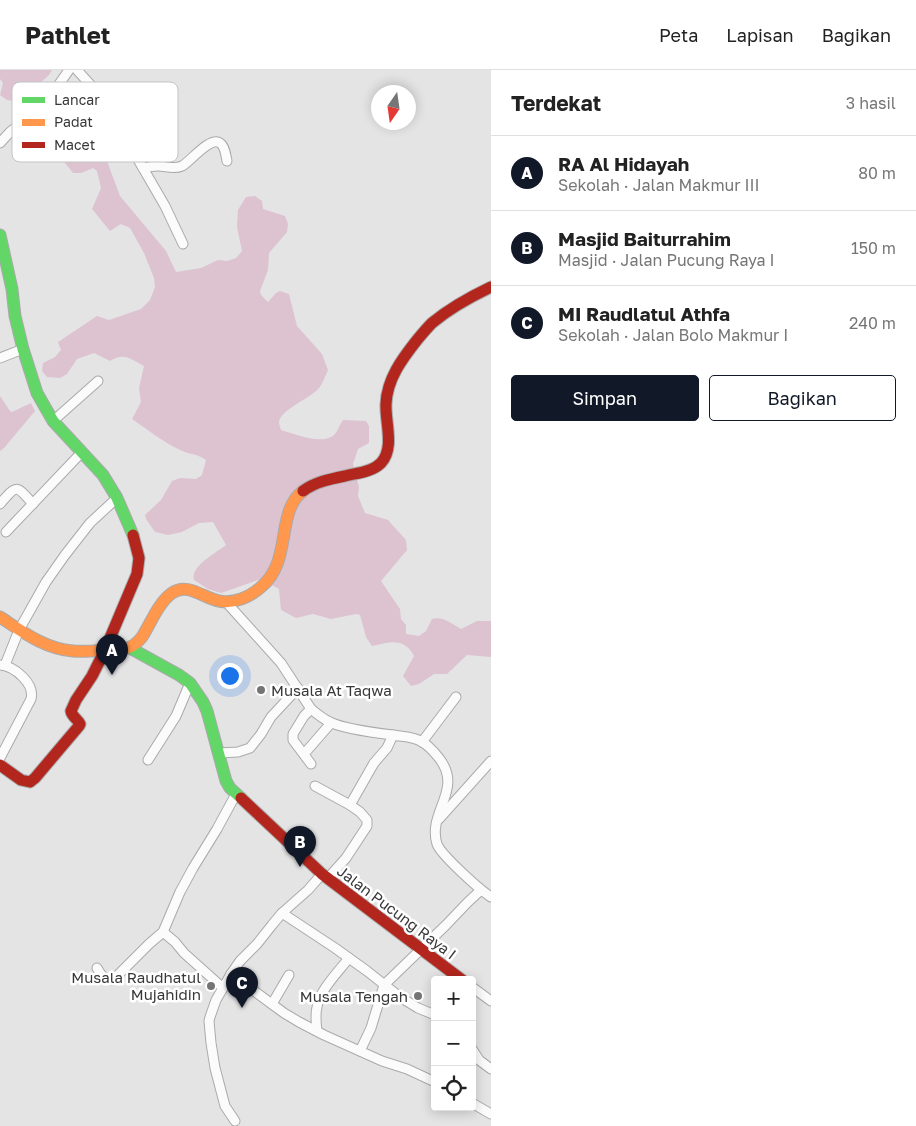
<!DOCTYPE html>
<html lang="id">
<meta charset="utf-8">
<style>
body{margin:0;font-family:"Golos Text",sans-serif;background:#f2f2f2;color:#222}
.controls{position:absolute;right:15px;bottom:15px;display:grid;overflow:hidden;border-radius:5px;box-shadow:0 2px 12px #0003}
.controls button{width:45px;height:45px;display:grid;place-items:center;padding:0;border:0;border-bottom:1px solid #e0e0e0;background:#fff;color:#222;font:25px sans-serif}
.compass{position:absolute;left:371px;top:15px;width:45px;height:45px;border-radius:50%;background:#fff;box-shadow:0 2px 12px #0003;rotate:193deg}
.you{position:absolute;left:229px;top:605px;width:18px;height:18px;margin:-12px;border:4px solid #fff;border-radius:50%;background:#1a73e8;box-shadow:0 0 0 8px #1a73e833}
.badge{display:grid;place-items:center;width:32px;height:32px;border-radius:50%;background:#111827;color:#fff;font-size:16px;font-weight:700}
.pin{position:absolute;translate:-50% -41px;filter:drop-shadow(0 1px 2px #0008)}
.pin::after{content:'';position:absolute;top:26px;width:18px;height:15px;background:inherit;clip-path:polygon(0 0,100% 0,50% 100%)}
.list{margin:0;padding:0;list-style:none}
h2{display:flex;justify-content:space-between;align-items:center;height:65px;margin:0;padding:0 20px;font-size:21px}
h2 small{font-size:16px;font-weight:400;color:#767676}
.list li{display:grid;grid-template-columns:32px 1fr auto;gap:15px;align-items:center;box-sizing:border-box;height:75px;padding:0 20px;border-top:1px solid #e0e0e0}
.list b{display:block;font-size:19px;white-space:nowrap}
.list p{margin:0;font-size:16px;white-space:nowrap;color:#767676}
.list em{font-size:16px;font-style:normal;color:#767676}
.actions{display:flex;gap:10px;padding:15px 20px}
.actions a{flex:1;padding:11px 0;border:1px solid #111827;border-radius:5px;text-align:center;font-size:18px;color:#111827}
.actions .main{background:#111827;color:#fff}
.icon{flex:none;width:28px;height:28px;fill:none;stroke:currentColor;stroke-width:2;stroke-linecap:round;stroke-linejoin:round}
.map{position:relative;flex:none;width:491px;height:1056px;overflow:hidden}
header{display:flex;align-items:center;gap:30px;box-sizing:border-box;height:70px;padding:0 25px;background:#fff;border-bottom:1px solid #e0e0e0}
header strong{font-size:24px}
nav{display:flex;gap:28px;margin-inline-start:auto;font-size:18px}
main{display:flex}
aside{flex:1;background:#fff}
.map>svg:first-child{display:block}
</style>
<header>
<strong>Pathlet</strong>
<nav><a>Peta</a><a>Lapisan</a><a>Bagikan</a></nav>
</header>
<main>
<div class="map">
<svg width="491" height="1056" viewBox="0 0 491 1056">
<rect width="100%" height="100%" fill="#e4e4e5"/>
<g fill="#ddc2d0">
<polygon points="0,0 52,0 49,5 19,32 7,30 0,25 3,13 0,9"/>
<path d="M92,72L101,75L120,126L166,181L176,202L201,198L218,190L227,191L236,188L242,181L237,157L238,140L246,127L255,126L262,131L263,139L285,146L288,154L287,162L269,183L268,200L260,221L261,225L268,232L276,223L280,221L289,224L297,256L322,284L328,300C325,306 323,313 319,318C311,328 280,340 279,352C279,354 280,357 281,360C294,364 324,376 335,364C338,360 340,354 343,350L366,351L369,356V373L358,379L353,394L359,417L358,426L365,443L388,450L406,470L407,480L381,511L400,539L401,549L406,555V564L419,566L426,561L432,549C443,546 452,554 461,559L477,551H491V587L467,585L447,604H434L419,614L411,616L403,606L414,586C404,567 390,572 372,576L366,567L360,545L356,544L331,549L313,544L296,548L281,540L279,519L261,509L221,523L208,519L194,510C190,496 216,483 226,475L213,452L199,453L182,462L168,465L155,462L146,449L145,445L161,430L172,411L180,408L196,409L202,405L206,390C196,383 190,385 180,380C163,372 148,360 132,349L141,332L139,318L144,296C130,289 125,282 110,291L94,283L77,289L67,304L60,308L47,307L42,301L43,293L55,287L61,280L58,272L97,246L109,250L141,239L150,230L155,217L154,208L144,183L130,158L121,154L110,161L92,139L101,118L97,101L93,98L81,103H73L65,93L69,79Z"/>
<polygon points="0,326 10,341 12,342 31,333 35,341 4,378 0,381"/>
</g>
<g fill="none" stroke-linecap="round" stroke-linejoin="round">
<defs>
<g id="street">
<polyline points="77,0 97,22 107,36 165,136 183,174"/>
<polyline points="0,73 10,62 31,45 43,37 69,0"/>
<path d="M143,98C148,97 153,96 158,96C166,96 174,100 182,96C190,92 210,66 220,73C225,76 226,86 227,91"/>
<polyline points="0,288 23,279"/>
<polyline points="53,351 98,311"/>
<path d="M0,434C17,414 16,415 33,434"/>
<polyline points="6,462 82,382"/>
<path d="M226,532L281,593L311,639C317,644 323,649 330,652C344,659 376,663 393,665C403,667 413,666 422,672C428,675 435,683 439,688C464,720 427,742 437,774C441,785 480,820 491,827"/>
<polyline points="5,595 19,560 46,512 65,485 90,453 117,428"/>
<polyline points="311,639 304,646 293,664 293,670 311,694"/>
<polyline points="422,672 456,627"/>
<polyline points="219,683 238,682 250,678 261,664 271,647 298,618"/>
<polyline points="304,684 331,653"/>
<path d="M0,688L31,629C35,614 15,596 0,595"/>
<polyline points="148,690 176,646 190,613"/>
<polyline points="315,716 350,735"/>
<polyline points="439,749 491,691"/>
<polyline points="328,808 346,788 367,756 367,750 360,742 350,735 374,693 387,678 393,665"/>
<polyline points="282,843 335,878 367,901 400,927 418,938 435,945"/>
<polyline points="163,862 175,872 184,883 223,918"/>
<path d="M97,898C101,905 104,910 113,910L149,874L163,862L180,822L193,798L217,759L236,724"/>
<polyline points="231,904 284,943 299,952 324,965 382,991 407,999 435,1012"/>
<polyline points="472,917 491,931"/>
<polyline points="272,934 289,905"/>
<path d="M317,961C316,953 315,945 317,937C319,921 339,901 349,888"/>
<polyline points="472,979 479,990 491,999"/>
<polyline points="360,981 371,958 384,915 446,855 468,832 481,820"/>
<polyline points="472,1033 491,1044"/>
<polyline points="235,1051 225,1036 215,998 211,973 209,951 210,947 216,930 231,904 240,891 257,874 272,855 282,843 308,820 322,804"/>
</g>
<g id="fast">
<polyline points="0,165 12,219 15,246 23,279 37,323 53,351 103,405 117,428 133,465"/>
<polyline points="130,578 179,605 190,613 203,632 207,641 226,711 230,718 241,728"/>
</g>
<path id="slow" d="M0,547C23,562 45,579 73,581C83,582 93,581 104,580C121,579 130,582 142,567C151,553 158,533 172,523C188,512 203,528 219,531C234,534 250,527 261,517C293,491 275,442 303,421"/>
<g id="jam">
<path d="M303,421C315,412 330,409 345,406C357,403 372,402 381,393C395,378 385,352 386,334C387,309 402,289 417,270C422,264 427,258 432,253C450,238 470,227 491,217"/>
<path d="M0,695L21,710L30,712L35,708L79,656L80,654C78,649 72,647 71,641L76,630L92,606L105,580L137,504L139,488L133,465"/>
<polyline points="241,728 322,804 462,910"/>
</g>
</defs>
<use href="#street" stroke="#aaaaab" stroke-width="11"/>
<use href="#fast" stroke="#aaaaab" stroke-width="13"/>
<use href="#slow" stroke="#aaaaab" stroke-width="13"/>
<use href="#jam" stroke="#aaaaab" stroke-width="13"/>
<use href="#street" stroke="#fbfbfb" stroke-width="9"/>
<use href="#fast" stroke="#63d668" stroke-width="11"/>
<use href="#slow" stroke="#ff974d" stroke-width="11"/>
<use href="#jam" stroke="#b3261e" stroke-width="11"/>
</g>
<g fill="#747475" stroke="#fff" stroke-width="2">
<circle cx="261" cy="620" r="5"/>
<circle cx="211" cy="916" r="5"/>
<circle cx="418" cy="926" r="5"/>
</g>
<g text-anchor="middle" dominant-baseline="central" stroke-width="5" stroke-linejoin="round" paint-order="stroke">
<g font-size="15" fill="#383739" stroke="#fff" text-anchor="end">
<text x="271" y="620" text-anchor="start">Musala At Taqwa</text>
<text x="201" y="907">Musala Raudhatul<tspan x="201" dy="17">Mujahidin</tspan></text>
<text x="408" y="926">Musala Tengah</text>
</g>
<g font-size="15" fill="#383739" stroke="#fff">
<text transform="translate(397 842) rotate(37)">Jalan Pucung Raya I</text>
</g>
</g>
<rect x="12" y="12" width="166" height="80" rx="8" fill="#fff" stroke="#c3c3c4" stroke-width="1"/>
<rect x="22" y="27" width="23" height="6" fill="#63d668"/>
<rect x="22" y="49" width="23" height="7" fill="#ff974d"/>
<rect x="22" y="72" width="23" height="6" fill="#b3261e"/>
<g font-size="14" fill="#383739">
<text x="54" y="35">Lancar</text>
<text x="54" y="57">Padat</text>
<text x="54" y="80">Macet</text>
</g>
</svg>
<div class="controls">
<button>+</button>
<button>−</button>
<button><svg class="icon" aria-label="locate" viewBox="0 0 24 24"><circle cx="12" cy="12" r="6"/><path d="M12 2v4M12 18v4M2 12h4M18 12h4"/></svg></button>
</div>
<svg class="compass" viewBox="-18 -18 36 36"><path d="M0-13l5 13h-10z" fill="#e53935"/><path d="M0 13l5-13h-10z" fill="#767676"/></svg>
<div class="you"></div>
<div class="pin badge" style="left:112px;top:605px">A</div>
<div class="pin badge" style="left:300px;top:797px">B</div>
<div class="pin badge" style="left:242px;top:938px">C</div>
</div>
<aside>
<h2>Terdekat<small>3 hasil</small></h2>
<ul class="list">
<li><span class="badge">A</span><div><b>RA Al Hidayah</b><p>Sekolah · Jalan Makmur III</p></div><em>80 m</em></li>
<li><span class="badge">B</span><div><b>Masjid Baiturrahim</b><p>Masjid · Jalan Pucung Raya I</p></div><em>150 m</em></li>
<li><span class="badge">C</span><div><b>MI Raudlatul Athfa</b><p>Sekolah · Jalan Bolo Makmur I</p></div><em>240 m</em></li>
</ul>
<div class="actions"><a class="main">Simpan</a><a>Bagikan</a></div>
</aside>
</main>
